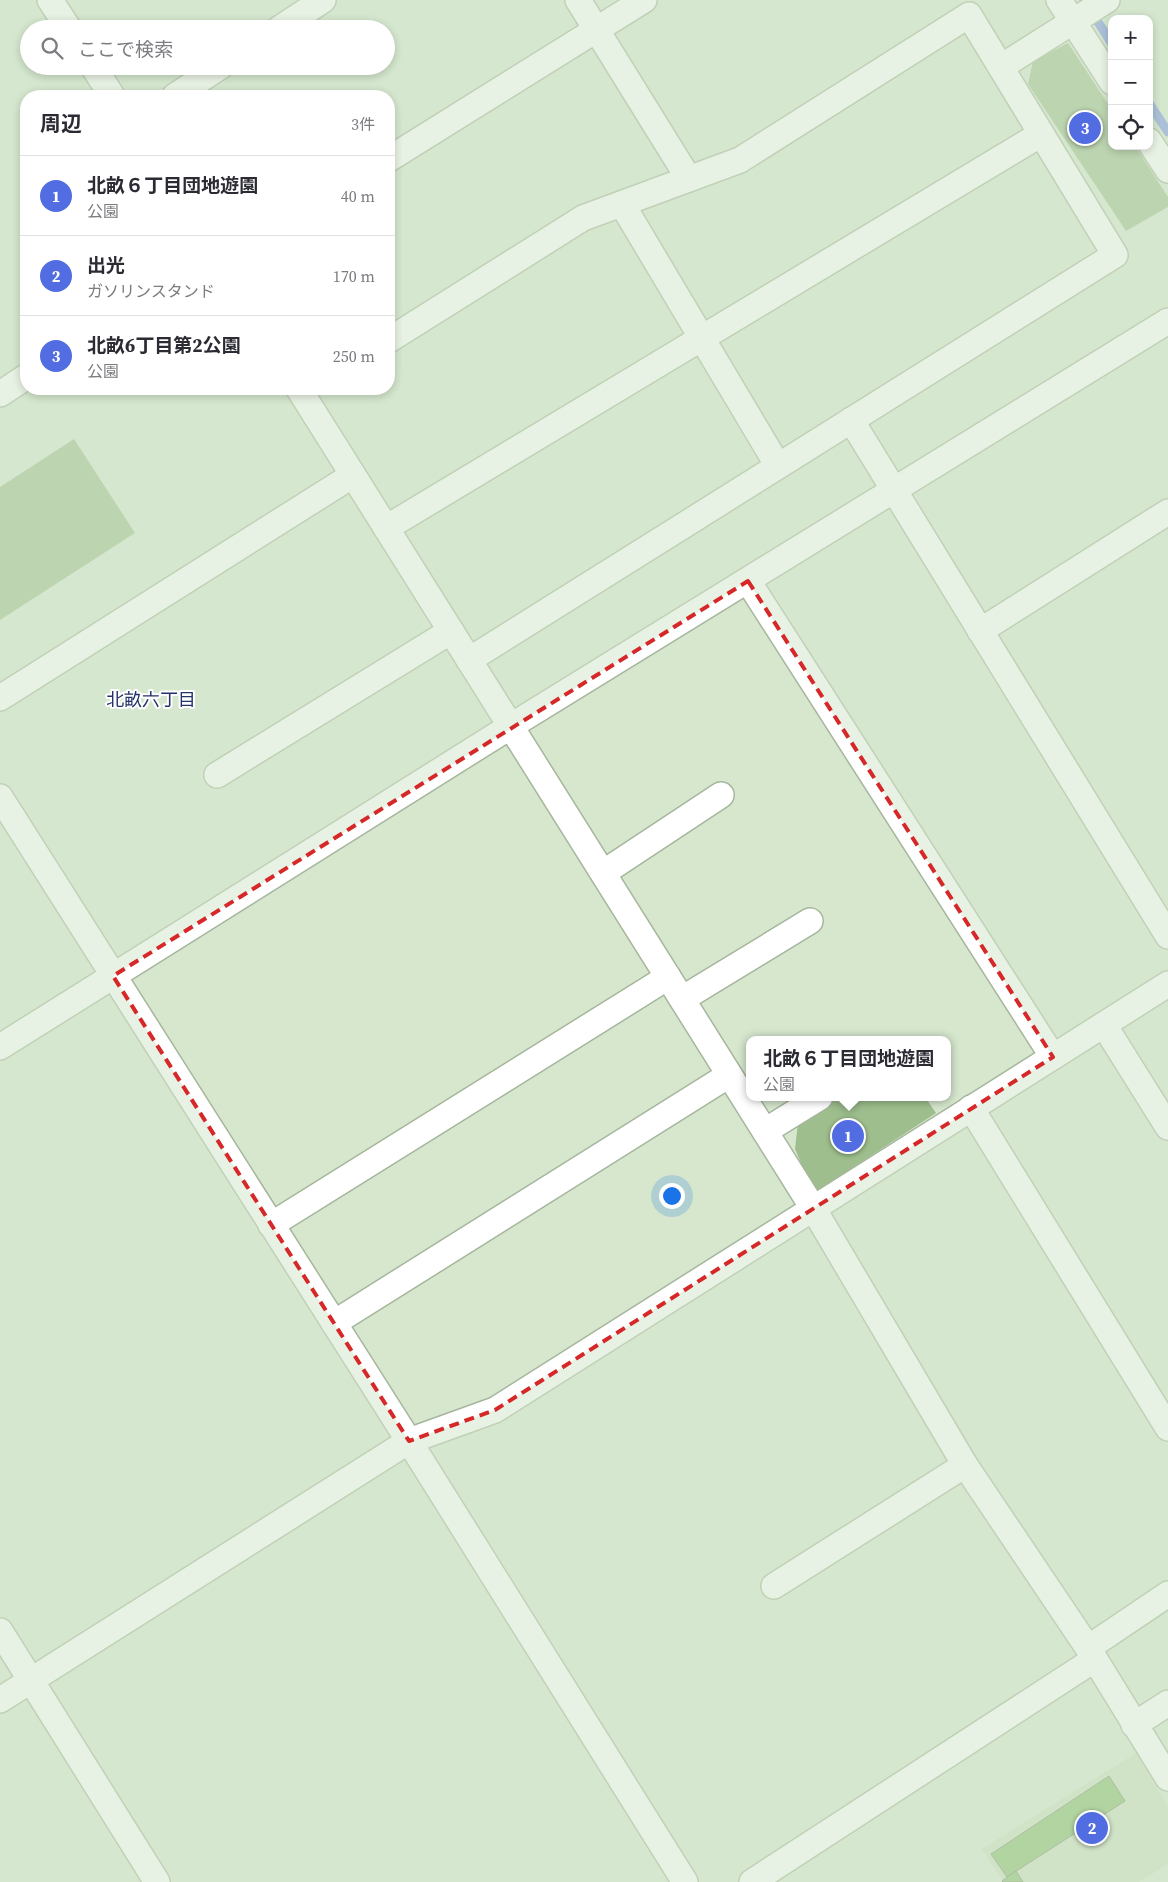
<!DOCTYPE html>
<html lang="ja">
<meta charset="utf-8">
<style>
body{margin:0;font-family:"Source Serif 4","Noto Sans JP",serif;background:#f7f7f7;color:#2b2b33}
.controls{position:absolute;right:15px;top:15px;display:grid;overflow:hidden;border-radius:10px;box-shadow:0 2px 8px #0003}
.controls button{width:45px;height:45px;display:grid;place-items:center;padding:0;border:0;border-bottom:1px solid #e1e1e2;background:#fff;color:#2b2b33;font:25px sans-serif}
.you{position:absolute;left:671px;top:1195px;width:18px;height:18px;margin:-12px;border:4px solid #fff;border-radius:50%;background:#1a73e8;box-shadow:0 0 0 8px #1a73e833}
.badge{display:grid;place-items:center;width:32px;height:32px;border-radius:50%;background:#526de2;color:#fff;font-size:16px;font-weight:700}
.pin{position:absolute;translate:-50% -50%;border:2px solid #fff;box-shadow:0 1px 5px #0006}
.popup{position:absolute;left:746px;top:1036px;width:205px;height:65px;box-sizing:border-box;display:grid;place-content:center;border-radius:10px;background:#fff;filter:drop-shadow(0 1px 4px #0005);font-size:16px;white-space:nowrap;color:#7c7c81}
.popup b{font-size:19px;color:#2b2b33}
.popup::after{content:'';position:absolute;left:50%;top:100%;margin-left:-10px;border:10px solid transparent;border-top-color:#fff}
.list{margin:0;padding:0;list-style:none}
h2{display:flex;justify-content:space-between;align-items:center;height:65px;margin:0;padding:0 20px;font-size:21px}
h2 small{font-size:16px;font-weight:400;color:#7c7c81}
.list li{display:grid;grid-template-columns:32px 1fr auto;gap:15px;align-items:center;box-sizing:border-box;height:80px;padding:0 20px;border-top:1px solid #e1e1e2}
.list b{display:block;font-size:19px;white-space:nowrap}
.list p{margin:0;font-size:16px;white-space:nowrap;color:#7c7c81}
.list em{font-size:16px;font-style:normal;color:#7c7c81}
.icon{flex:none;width:28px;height:28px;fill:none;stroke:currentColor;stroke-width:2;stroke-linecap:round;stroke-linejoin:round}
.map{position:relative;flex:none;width:1168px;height:1882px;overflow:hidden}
.search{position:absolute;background:#fff;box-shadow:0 2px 8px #0003;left:20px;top:20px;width:375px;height:55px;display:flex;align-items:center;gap:12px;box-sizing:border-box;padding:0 18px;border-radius:28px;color:#7c7c81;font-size:19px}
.panel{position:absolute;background:#fff;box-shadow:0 2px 8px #0003;left:20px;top:90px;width:375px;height:305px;border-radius:20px}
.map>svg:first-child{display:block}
</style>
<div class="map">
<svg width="1168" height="1882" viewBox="0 0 1168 1882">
<rect width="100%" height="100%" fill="#d6e7ce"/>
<polygon fill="#c9ddbe" points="1136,1753 1168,1807 1168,1864 1139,1882 1003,1882 982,1849"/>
<g fill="#9ebf8d">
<polygon points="1068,43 1112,110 1112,146 1135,146 1168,197 1168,207 1126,231 1028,84 1033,61"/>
<polygon points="74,439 135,533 0,620 0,487"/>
<polygon points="840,1097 925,1097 936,1113 814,1193 795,1149 798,1123"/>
</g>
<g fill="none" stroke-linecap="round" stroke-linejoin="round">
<g stroke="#7a93e5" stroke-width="9">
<polyline points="1084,0 1112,44"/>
<polyline points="1149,103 1168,132"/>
</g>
</g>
<g fill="#88bd6a" stroke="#7c8b74">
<polygon points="1109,1776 1125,1801 1007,1877 991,1854"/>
<polygon points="1016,1871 1023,1882 1003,1882 1002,1881"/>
</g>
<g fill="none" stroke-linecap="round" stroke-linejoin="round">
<defs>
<g id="minor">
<polyline points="50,0 69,29"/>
<polyline points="578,0 689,179"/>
<polyline points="1059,0 1112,82"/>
<polyline points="279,29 323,0"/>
<polyline points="93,66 112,96"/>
<polyline points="1001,67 1107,0"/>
<polyline points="175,96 221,66"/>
<polyline points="1149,141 1168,170"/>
<polyline points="389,159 644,0"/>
<polyline points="622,204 778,466"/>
<polyline points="389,340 583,218 740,160 969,15 1115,255 469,660"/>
<polyline points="299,389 813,1208 965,1465 1088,1648 1168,1778"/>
<polyline points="0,394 26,377"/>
<polyline points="851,420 1168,936"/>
<polyline points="386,528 1041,134"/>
<polyline points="748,581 1053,1057"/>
<polyline points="980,631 1168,512"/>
<polyline points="0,698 353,475"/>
<polyline points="217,775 451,631"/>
<polyline points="0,797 409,1441 685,1882"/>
<polyline points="603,873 721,795"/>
<polyline points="682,999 810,921"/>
<polyline points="1104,1025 1168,1127"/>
<polyline points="0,1047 511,726 1168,321"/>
<polyline points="971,1108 1168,1428"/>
<polyline points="765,1131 820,1097"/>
<polyline points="271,1225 668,977"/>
<polyline points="334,1323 729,1075"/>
<polyline points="774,1586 965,1465"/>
<polyline points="0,1631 157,1882"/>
<polyline points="1088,1648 1168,1594"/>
<polyline points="0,1700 409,1441 495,1410 1168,984"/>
<polyline points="1134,1725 1168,1703"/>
<polyline points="752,1882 1095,1659"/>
</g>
</defs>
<use href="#minor" stroke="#a6b69d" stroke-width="28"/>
<use href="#minor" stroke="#fff" stroke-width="25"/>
</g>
<path d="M0 0H1168V1882H0ZM748,581L1053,1057L495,1410L409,1441L113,976Z" fill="#d6e7ce" fill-opacity=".55" fill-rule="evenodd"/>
<path fill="none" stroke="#d62828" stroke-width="4" stroke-dasharray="10 6" stroke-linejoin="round" d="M748,581L1053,1057L495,1410L409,1441L113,976Z"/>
<g text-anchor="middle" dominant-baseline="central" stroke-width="4" stroke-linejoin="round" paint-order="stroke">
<g font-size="18" fill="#24316a" stroke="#fff">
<text x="151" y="699">北畝六丁目</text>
</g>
</g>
</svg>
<div class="controls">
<button>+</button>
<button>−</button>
<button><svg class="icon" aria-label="locate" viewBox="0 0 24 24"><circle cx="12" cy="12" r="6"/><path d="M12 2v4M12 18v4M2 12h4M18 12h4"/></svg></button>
</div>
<div class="you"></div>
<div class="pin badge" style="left:848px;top:1136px">1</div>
<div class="popup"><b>北畝６丁目団地遊園</b>公園</div>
<div class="pin badge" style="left:1092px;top:1828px">2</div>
<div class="pin badge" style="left:1085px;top:128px">3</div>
<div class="search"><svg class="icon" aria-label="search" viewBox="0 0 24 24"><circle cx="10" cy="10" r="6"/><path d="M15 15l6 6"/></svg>ここで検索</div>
<section class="panel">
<h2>周辺<small>3件</small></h2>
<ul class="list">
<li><span class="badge">1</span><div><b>北畝６丁目団地遊園</b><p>公園</p></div><em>40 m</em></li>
<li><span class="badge">2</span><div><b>出光</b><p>ガソリンスタンド</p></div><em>170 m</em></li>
<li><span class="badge">3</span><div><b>北畝6丁目第2公園</b><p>公園</p></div><em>250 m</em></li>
</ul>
</section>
</div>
